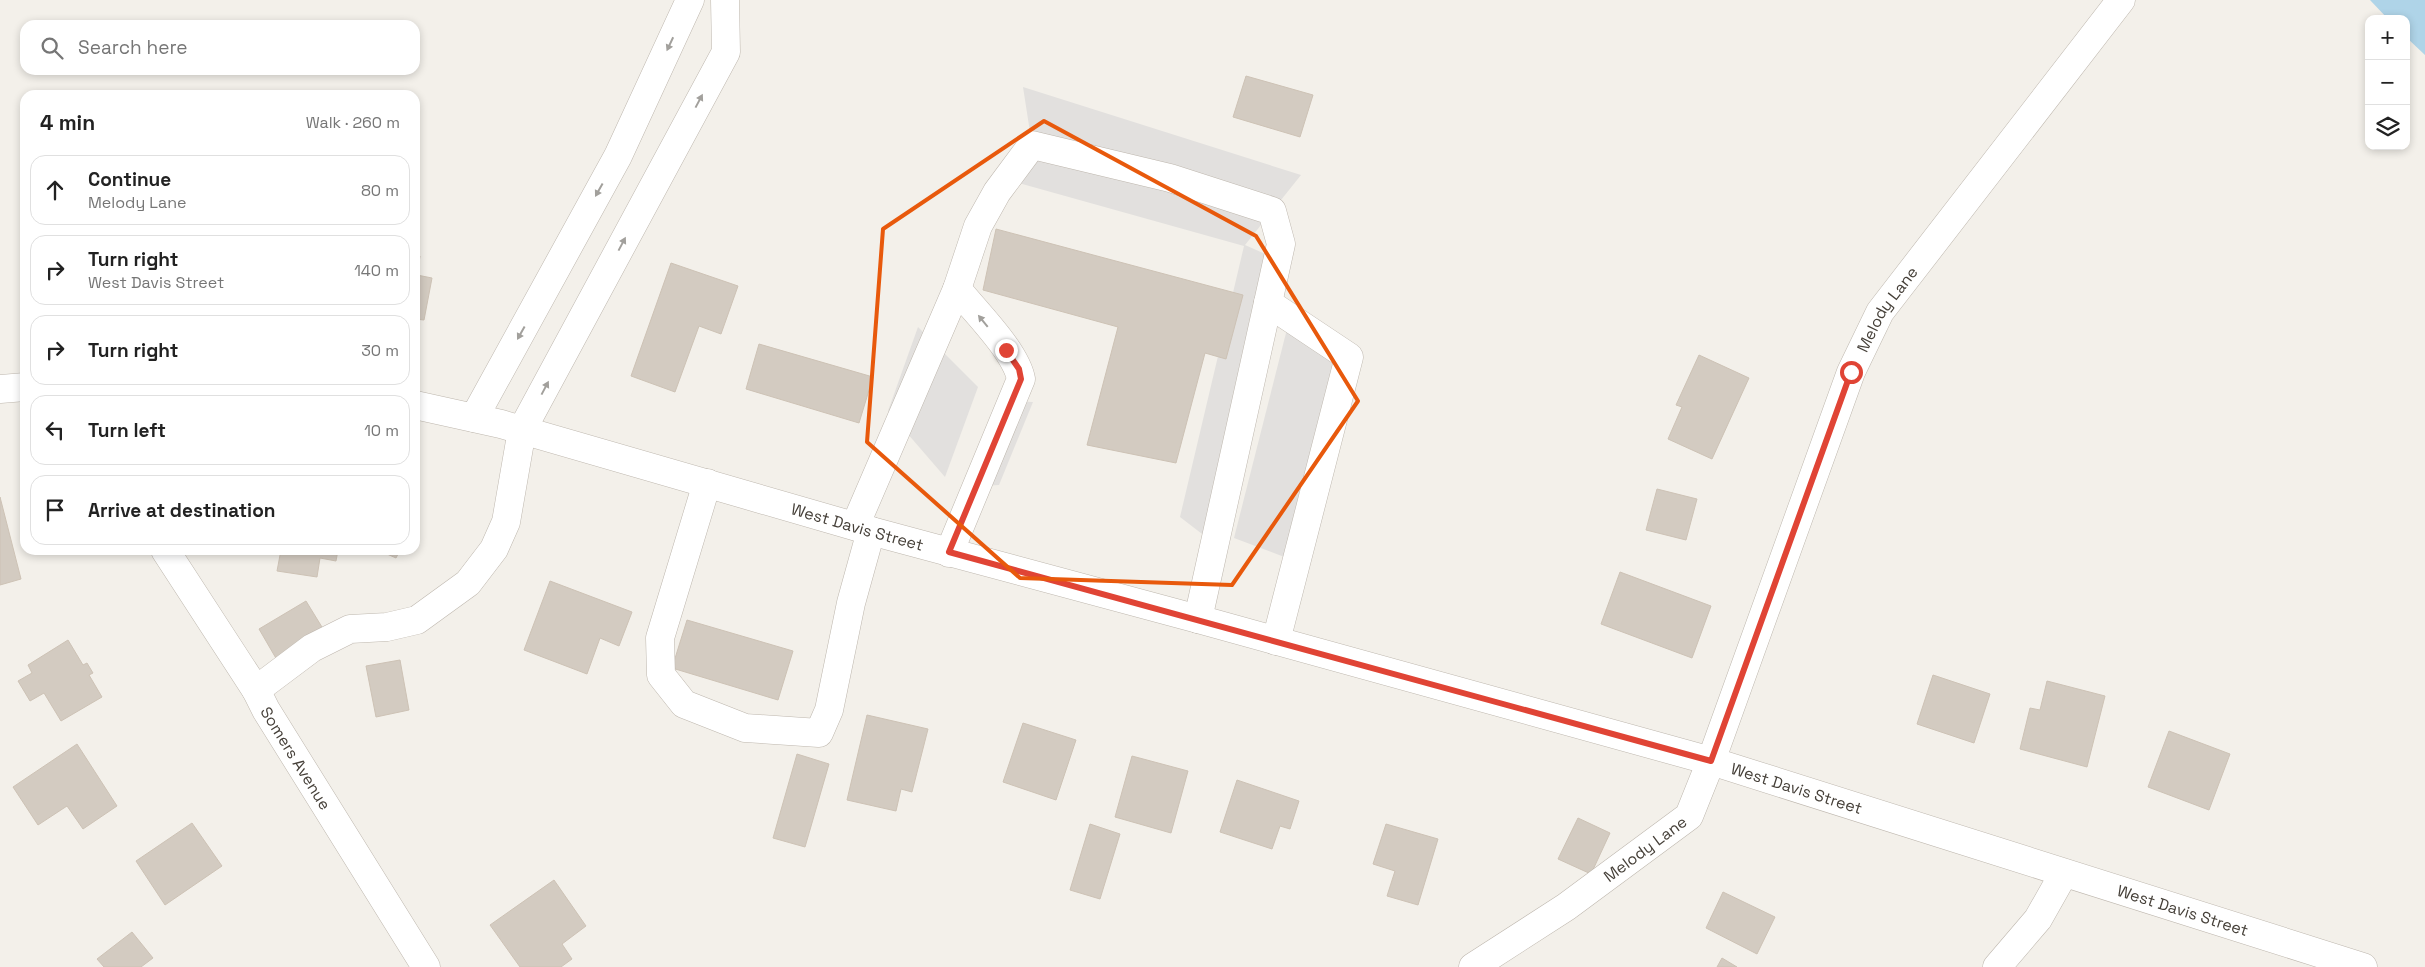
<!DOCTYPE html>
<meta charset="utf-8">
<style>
body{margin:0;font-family:"Space Grotesk",sans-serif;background:#f2f2f2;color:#222}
.controls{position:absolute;right:15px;top:15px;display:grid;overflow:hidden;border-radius:10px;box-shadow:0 2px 8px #0003}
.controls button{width:45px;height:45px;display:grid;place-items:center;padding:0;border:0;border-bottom:1px solid #e0e0e0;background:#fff;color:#222;font:25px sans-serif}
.stop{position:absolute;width:15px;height:15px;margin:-11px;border:4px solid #e04435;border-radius:50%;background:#fff}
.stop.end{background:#e04435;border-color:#fff;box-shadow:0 1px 5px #0008}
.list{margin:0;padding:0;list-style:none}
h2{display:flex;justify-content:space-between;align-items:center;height:65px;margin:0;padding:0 20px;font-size:21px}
h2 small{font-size:16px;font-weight:400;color:#767676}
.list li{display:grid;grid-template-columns:32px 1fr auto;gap:15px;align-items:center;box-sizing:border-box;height:70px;margin:0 10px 10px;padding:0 10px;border:1px solid #e0e0e0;border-radius:15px}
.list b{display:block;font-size:19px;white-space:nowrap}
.list p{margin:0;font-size:16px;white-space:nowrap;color:#767676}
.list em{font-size:16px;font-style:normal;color:#767676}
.icon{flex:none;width:28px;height:28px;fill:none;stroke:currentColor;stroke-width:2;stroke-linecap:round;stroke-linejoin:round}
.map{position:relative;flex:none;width:2425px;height:967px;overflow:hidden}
.search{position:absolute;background:#fff;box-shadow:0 2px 8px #0003;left:20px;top:20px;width:400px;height:55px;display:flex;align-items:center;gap:12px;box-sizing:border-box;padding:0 18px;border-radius:15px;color:#767676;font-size:19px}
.panel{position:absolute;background:#fff;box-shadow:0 2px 8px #0003;left:20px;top:90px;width:400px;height:465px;border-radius:15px}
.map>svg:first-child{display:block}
</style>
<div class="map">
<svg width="2425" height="967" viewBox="0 0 2425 967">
<rect width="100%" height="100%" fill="#f3f0ea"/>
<g fill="#e2e0de">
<polygon points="1023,87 1301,175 1245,245 1272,257 1206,537 1180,517 1244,246 994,176 1032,145"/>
<polygon points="918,327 978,387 945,477 888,411"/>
<polygon points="1287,329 1339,358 1287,558 1234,538"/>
<polygon points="1001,401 1033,402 999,485 965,487"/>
</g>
<polygon fill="#afd4e8" points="2370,0 2425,0 2425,55 2406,37 2406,19 2388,19"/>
<g fill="#d3cbc1" stroke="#cdc2b5">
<polygon points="1246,76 1313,95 1300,137 1233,117"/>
<polygon points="996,229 1243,295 1226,359 1205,353 1176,463 1087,445 1118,327 983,290"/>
<polygon points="415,255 420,256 417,275 432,278 424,320 415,319"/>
<polygon points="671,263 738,286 721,334 699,326 675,392 631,376"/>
<polygon points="759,344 873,377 859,423 746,389"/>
<polygon points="1699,355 1749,378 1712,459 1668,439 1682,407 1676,405"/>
<polygon points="1657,489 1697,499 1686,540 1646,530"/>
<polygon points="0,497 21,579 0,585"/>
<polygon points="281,550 338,550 336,561 320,558 317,577 277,571"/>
<polygon points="378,550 400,550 396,558"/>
<polygon points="1620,572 1711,606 1692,658 1601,624"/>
<polygon points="550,581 632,612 619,646 600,638 587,674 524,650"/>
<polygon points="306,601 325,632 277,660 259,629"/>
<polygon points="687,620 793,651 778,700 672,668"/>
<polygon points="68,640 83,665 87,663 93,673 89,675 102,697 61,721 44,693 30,701 18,681 32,673 28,665"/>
<polygon points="400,660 409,710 376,717 366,666"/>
<polygon points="1933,675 1990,694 1974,743 1917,724"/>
<polygon points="2047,681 2105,696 2087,767 2020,749 2030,708 2040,710"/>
<polygon points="867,715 928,729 912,792 901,789 896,811 847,800"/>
<polygon points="1023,723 1076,740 1056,800 1003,782"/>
<polygon points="2169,731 2230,754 2209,810 2148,787"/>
<polygon points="77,744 117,806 83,829 67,806 38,825 13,787"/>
<polygon points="797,754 829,764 805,847 773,838"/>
<polygon points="1132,756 1188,771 1171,833 1115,817"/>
<polygon points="1237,780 1299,801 1290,829 1280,826 1272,849 1220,832"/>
<polygon points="1578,818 1610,833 1591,874 1558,859"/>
<polygon points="192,823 222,866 165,905 136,861"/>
<polygon points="1090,824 1120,834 1100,899 1070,890"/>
<polygon points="1386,824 1438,839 1418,905 1387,896 1395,871 1373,864"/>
<polygon points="554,880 586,926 562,944 572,959 561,967 520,967 490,925"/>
<polygon points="1723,892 1775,917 1757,954 1706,928"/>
<polygon points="132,932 153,958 141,967 104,967 97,959"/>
<polygon points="1722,958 1737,967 1717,967"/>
</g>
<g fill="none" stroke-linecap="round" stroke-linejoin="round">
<defs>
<g id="minor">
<polyline points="1268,303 1349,357 1276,641"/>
<polyline points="0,389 25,387"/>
<path id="s1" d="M415,405L501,424L871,531L1198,619L1711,761L2363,967"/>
<polyline points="474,418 618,156 690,0"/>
<polyline points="707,483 660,638 661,675 684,704 745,728 819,733 829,710 851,603 871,531"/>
<polyline points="855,526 957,289 978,226 997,192 1032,145 1170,178 1272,211 1281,244 1198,619"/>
<path id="s2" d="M165,550L256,690L266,710L426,967"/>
<path d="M949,553L1021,379C1016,352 976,312 957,289"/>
<polyline points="256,690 312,648 350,629 387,627 417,620 468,583 494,549 506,522 522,430 726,52 725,0"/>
<path id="s3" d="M1473,967L1566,907L1689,816L1711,761L1851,372L1880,312L2121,0"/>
<polyline points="1997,967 2038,919 2064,873"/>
</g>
</defs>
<use href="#minor" stroke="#beb7ae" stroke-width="29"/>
<use href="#minor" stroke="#fff" stroke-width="28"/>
</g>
<defs><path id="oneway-solid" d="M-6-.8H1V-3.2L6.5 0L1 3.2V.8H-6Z" transform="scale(1.25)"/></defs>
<g fill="#a2a09c">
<use href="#oneway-solid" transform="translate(670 44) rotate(115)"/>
<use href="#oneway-solid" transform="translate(699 101) rotate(-62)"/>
<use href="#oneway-solid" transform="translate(599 190) rotate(119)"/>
<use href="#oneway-solid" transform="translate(622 244) rotate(-62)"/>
<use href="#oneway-solid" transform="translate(983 321) rotate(-129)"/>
<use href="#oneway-solid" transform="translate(521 333) rotate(119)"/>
<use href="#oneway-solid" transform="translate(545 388) rotate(-62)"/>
</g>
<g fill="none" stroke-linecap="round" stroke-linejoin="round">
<polyline stroke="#e04435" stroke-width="6" points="1006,350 1019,369 1021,379 949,552 1711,761 1851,372"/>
</g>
<path fill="none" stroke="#e8590c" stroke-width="4" stroke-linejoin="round" d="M1044,121L1256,236L1358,401L1232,585L1020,578L867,442L883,229Z"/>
<g text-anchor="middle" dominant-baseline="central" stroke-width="5" stroke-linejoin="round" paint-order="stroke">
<g font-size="16" fill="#464039" stroke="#fff">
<text stroke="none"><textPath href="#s3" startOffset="809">Melody Lane</textPath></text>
<text stroke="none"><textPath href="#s1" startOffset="459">West Davis Street</textPath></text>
<text stroke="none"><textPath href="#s2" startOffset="246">Somers Avenue</textPath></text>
<text stroke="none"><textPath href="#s1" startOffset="1434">West Davis Street</textPath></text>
<text stroke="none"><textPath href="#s3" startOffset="209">Melody Lane</textPath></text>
<text stroke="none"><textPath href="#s1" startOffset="1839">West Davis Street</textPath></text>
</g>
</g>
</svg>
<div class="controls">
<button>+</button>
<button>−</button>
<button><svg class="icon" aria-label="layers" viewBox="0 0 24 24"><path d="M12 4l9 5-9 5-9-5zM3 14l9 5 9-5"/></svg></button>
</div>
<div class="stop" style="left:1851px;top:372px"></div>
<div class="stop end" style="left:1006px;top:350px"></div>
<div class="search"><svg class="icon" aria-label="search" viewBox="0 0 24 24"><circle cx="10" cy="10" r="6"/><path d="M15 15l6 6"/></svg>Search here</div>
<section class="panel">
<h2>4 min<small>Walk · 260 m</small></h2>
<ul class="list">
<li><svg class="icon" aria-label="ahead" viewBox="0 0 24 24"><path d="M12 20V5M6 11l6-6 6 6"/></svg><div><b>Continue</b><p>Melody Lane</p></div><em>80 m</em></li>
<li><svg class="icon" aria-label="right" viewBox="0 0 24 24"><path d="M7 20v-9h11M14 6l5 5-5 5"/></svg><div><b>Turn right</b><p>West Davis Street</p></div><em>140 m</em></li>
<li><svg class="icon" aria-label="right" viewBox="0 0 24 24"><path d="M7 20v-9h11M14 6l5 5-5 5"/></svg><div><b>Turn right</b></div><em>30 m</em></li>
<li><svg class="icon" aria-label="left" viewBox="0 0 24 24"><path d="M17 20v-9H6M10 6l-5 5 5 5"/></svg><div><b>Turn left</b></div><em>10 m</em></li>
<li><svg class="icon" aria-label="arrive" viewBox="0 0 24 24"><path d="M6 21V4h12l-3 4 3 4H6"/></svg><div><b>Arrive at destination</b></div></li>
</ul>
</section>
</div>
